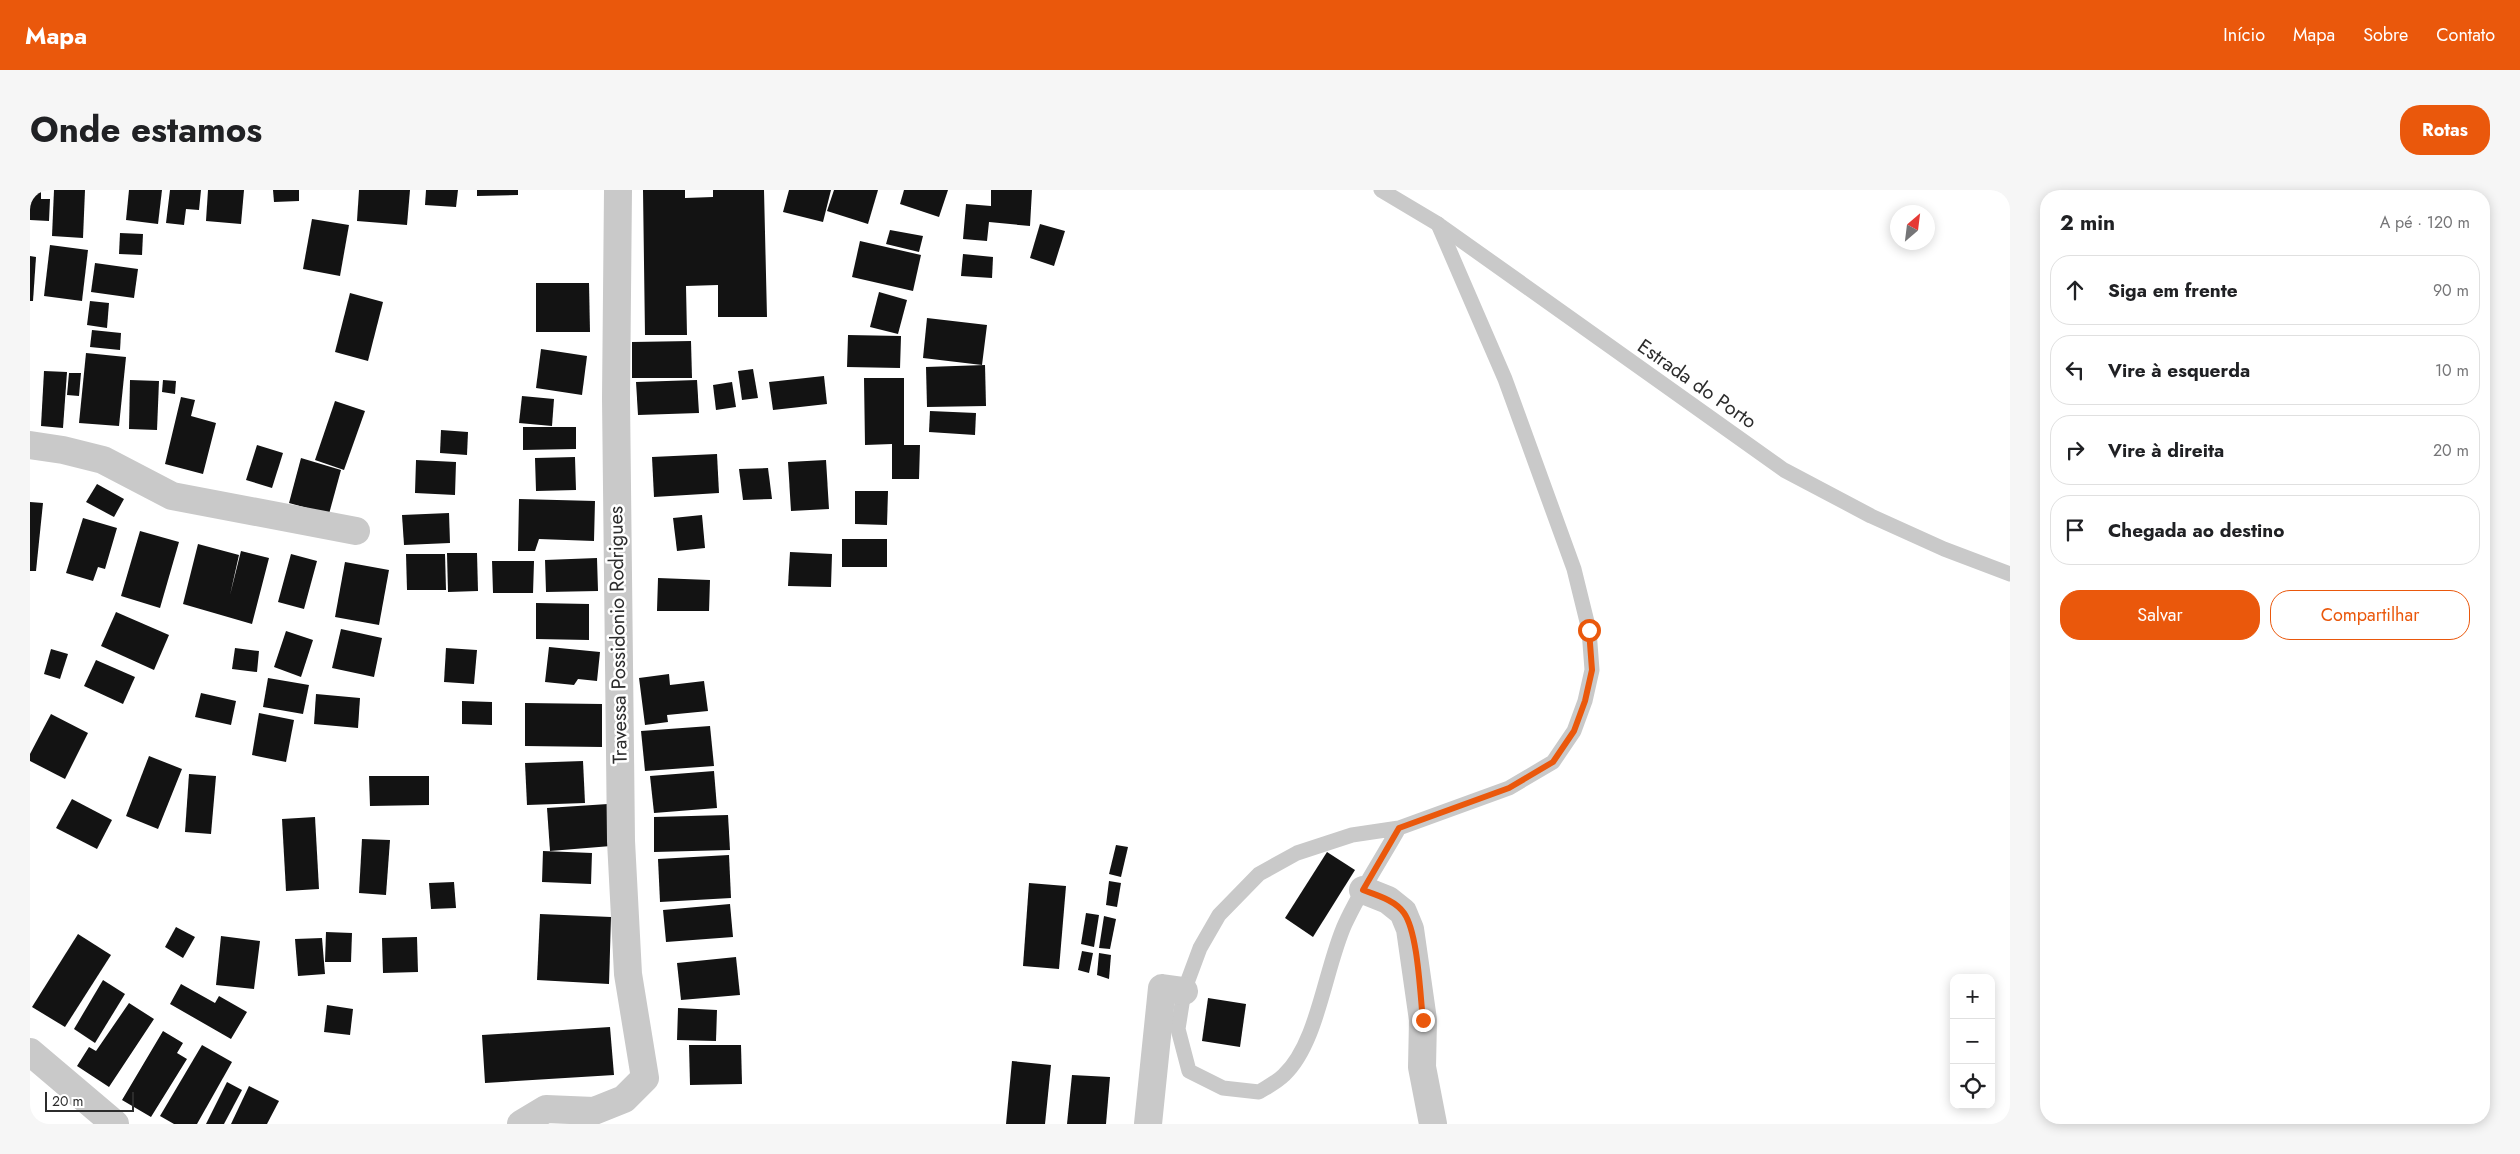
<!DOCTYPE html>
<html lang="pt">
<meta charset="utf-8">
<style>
body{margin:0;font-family:Jost,sans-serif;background:#f6f6f6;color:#202124}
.controls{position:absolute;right:15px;bottom:15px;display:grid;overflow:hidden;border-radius:10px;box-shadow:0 2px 12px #0003}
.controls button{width:45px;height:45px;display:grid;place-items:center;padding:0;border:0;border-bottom:1px solid #e0e0e0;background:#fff;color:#202124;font:25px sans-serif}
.compass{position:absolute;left:1860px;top:15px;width:45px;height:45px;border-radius:50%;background:#fff;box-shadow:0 2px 12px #0003;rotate:28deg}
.scale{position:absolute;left:15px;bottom:12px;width:89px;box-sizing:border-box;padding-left:5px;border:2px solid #2c2c2c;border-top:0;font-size:14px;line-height:18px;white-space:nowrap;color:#2c2c2c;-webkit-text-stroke:4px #fff;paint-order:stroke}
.stop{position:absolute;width:15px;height:15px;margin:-11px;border:4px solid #ea580c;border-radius:50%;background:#fff}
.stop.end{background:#ea580c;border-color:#fff;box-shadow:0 1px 5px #0008}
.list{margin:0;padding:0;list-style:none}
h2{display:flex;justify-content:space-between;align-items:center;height:65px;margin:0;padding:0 20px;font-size:21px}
h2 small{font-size:16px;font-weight:400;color:#757577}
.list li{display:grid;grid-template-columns:32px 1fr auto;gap:15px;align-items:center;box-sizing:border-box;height:70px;margin:0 10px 10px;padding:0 10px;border:1px solid #e0e0e0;border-radius:20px}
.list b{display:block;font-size:19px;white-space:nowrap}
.list em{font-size:16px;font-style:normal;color:#757577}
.actions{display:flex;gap:10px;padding:15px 20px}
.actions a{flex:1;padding:11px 0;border:1px solid #ea580c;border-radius:20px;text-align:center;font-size:18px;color:#ea580c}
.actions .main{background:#ea580c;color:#fff}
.icon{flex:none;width:28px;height:28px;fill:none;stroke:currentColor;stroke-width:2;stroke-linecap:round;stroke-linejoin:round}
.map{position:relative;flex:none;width:1980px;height:934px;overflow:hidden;border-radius:20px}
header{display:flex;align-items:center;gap:30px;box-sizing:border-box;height:70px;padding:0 25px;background:#ea580c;color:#fff}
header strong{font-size:24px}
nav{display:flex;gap:28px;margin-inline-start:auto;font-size:18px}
.intro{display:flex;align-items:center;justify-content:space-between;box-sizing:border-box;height:120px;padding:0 30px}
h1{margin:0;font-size:35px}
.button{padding:12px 22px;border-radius:20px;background:#ea580c;color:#fff;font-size:18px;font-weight:700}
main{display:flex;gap:30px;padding:0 30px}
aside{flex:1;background:#fff;border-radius:20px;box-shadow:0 2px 12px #0003}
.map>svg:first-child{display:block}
</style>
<header>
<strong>Mapa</strong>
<nav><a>Início</a><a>Mapa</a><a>Sobre</a><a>Contato</a></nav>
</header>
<div class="intro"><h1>Onde estamos</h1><a class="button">Rotas</a></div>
<main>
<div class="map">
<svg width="1980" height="934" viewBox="0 0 1980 934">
<rect width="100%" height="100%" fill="#fff"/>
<g fill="#131313">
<polygon points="0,0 11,0 11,9 20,9 19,31 0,30"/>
<polygon points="24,0 55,0 53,48 22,46"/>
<polygon points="99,0 132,0 128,34 96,30"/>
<polygon points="140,0 171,0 169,20 156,19 154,35 136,33"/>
<polygon points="178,0 214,0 211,34 176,31"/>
<polygon points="243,0 269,0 269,11 244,12"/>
<polygon points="329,0 380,0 377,35 327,31"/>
<polygon points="396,0 428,0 426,17 395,15"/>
<polygon points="447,0 488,0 488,5 447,6"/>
<polygon points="613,0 655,0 655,8 683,7 683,0 734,0 737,127 688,127 688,95 656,96 657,145 615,145"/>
<polygon points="759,0 801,0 793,32 753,22"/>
<polygon points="804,0 848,0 838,34 797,21"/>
<polygon points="874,0 918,0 909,27 870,14"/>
<polygon points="961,0 1002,0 1000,36 959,32 957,51 933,49 936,14 961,16"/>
<polygon points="282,29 319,35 310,86 273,79"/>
<polygon points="1010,34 1035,41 1024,76 1000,68"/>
<polygon points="860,40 893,46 889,62 856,54"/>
<polygon points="90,43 113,44 112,65 89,64"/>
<polygon points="830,51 891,65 883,101 822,87"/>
<polygon points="20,55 58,60 52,111 14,106"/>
<polygon points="933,64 963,67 962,88 931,86"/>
<polygon points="0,66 6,67 3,111 0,111"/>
<polygon points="65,73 108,79 104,108 61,102"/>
<polygon points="506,93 559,93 560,142 506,142"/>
<polygon points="849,102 877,110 868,144 840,137"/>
<polygon points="320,103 353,112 338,171 305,162"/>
<polygon points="60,111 79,113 77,138 57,135"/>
<polygon points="897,128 957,135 952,175 893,168"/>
<polygon points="62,140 91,143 90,160 60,157"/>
<polygon points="818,145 871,146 870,178 817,177"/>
<polygon points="661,151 662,188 602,188 602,152"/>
<polygon points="511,159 557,166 552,205 506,198"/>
<polygon points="56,163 96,167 89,236 49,233"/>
<polygon points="955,175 956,216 897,217 896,177"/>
<polygon points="723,179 728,208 712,210 708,181"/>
<polygon points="14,181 37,182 33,238 11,236"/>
<polygon points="39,183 51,183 49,206 37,205"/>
<polygon points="794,186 797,214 743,220 739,192"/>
<polygon points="834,188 874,188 874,255 890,255 889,289 862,289 862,254 835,255"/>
<polygon points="100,190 129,191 127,240 99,239"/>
<polygon points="133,190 146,191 145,204 132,202"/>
<polygon points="667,190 669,223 608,225 606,192"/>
<polygon points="702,192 706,217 686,220 683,195"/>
<polygon points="492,206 524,209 522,236 489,233"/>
<polygon points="151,207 165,210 161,226 186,233 173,284 135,274"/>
<polygon points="305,211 335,221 314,280 285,270"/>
<polygon points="900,221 946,223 945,245 899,242"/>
<polygon points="493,237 546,237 546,259 493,260"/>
<polygon points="411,240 438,242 437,265 410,263"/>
<polygon points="227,255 253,263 242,298 216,290"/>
<polygon points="687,264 689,303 624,307 622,267"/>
<polygon points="545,267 546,300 506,301 505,268"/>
<polygon points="271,268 311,280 299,324 259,313"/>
<polygon points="386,270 426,272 425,305 385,303"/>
<polygon points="796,270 799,319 761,321 758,272"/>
<polygon points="738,278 742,309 713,310 709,279"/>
<polygon points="67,294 94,309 84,327 56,312"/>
<polygon points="825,301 858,301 857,335 825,334"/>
<polygon points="489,309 565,311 564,351 509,349 505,361 488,361"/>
<polygon points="0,312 13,313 6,381 0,381"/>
<polygon points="419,323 420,353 374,355 372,325"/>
<polygon points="672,325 675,358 647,361 643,328"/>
<polygon points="53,328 87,338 75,379 68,377 63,391 36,383"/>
<polygon points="110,341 149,352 130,418 91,406"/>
<rect x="812" y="349" width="45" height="28"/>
<polygon points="168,354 209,365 200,405 211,361 239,368 222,434 153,414"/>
<polygon points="760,362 802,364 801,397 758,396"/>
<polygon points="417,363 447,363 448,401 418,402"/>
<polygon points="261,364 287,371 274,419 248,412"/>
<polygon points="376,364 415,364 416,400 377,400"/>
<polygon points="567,368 568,401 516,402 515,370"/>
<polygon points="462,371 504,371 503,403 463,403"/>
<polygon points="315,372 359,380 349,435 305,427"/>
<polygon points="628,388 680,390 679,421 627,421"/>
<polygon points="506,413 559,414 559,450 506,449"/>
<polygon points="86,422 139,445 124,480 71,456"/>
<polygon points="311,439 352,448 344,487 302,478"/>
<polygon points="256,441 283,450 271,487 244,477"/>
<polygon points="519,457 570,462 567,491 548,489 544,495 515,492"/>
<polygon points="205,458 229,461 227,482 202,479"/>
<polygon points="416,458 447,460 444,494 414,492"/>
<polygon points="21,459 38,464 30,489 14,484"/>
<polygon points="66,470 105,487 93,514 54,496"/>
<polygon points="639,484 640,495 674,491 678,521 637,525 638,532 615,535 609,488"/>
<polygon points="238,488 279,495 273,524 233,517"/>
<polygon points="171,503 206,511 201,535 165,527"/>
<polygon points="286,504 330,508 328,538 284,534"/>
<polygon points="432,511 462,512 462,535 432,534"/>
<polygon points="495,513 572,514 572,557 495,556"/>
<polygon points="229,523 264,530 256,572 222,565"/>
<polygon points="21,524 58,543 35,589 0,571 0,564"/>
<polygon points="680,536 684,576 615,581 611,541"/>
<polygon points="119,566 152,579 128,639 96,626"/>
<polygon points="553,571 555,613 497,615 495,573"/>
<polygon points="684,581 687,618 624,623 620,586"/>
<polygon points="159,584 186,586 181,644 155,642"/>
<polygon points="339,586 399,586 399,615 340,616"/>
<polygon points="42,609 82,630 67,659 26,638"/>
<polygon points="578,614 581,656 520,661 517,618"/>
<polygon points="698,625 700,660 624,662 624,627"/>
<polygon points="285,627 289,699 256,701 252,629"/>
<polygon points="332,649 360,650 356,705 329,703"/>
<polygon points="1086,655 1098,657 1091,687 1079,684"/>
<polygon points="513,661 562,663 561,694 512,692"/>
<polygon points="1297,662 1325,680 1283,747 1255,728"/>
<polygon points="699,665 701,708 630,712 628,669"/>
<polygon points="1079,691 1091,693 1087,717 1076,715"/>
<polygon points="424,692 426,718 401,719 399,693"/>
<polygon points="999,693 1036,696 1029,779 993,776"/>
<polygon points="700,714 703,747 636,752 633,720"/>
<polygon points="1056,723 1069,725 1064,757 1051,754"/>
<polygon points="510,724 581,727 579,794 507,790"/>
<polygon points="1074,726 1086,729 1080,759 1069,758"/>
<polygon points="146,737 165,747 153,768 135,757"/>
<polygon points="296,742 322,743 321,772 295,772"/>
<polygon points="48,744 81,765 35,837 2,817"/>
<polygon points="191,746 230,751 224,799 186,795"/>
<polygon points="387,747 388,782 353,783 352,748"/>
<polygon points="292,748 295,784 268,786 265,749"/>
<polygon points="1052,761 1063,763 1059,783 1048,780"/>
<polygon points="1069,763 1081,765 1079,789 1067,785"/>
<polygon points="706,767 710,805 651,810 647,773"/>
<polygon points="73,790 95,804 65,853 44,839"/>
<polygon points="151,794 185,813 189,806 217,822 201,849 140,814"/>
<polygon points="1178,808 1216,814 1210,857 1172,851"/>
<polygon points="99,813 124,829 79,897 47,876 59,857 66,861"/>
<polygon points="297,815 323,819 320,845 294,842"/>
<polygon points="648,818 687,820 686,851 647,850"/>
<polygon points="580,837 584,885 455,893 452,845"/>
<polygon points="133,841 153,853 147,863 157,869 121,927 92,910"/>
<polygon points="172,855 202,872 167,934 144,934 130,926"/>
<polygon points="659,855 711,855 712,894 660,895"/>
<polygon points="982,871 1021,875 1015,934 976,934"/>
<polygon points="1042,885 1080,887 1076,934 1037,934"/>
<polygon points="197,892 212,900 194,934 176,934"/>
<polygon points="219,896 249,911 237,934 201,934"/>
</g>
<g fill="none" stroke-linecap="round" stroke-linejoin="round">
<g stroke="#c9c9c9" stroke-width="15">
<polyline points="1351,0 1408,34 1754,280 1841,326 1914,359 1980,384"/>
<path d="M1369,638C1351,670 1330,701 1315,734C1295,778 1288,853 1254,885C1247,892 1237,897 1229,902L1193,898L1159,881L1148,839L1154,801L1170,758L1189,725L1229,684L1267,663L1322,645L1369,638L1479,598L1523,572L1544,541L1555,511L1562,480L1559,440L1544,379L1475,189L1408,34"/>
</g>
<g stroke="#c9c9c9" stroke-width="28">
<polyline points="0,255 33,260 73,270 142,306 326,341"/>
<polyline points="1333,700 1358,710 1373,722 1380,739 1393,830 1392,877 1403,934"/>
<polyline points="0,862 85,934"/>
<polyline points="491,934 516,919 564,921 594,909 615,888 598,784 591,651 586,208 588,0"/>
<polyline points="1118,934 1132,798 1154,801"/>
</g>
</g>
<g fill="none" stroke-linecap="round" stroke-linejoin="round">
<path stroke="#ea580c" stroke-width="6" d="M1393,830C1390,804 1388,743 1374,723C1365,710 1346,705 1333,700L1369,638L1479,598L1523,572L1544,541L1555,511L1562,480L1559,440"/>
</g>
<g text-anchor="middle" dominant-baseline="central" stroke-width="5" stroke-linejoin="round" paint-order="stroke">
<g font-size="20" fill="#2c2c2c" stroke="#fff">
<text transform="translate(1667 194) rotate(35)">Estrada do Porto</text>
<text transform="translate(588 445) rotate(-91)">Travessa Possidonio Rodrigues</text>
</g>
</g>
</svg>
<div class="controls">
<button>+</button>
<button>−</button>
<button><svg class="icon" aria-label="locate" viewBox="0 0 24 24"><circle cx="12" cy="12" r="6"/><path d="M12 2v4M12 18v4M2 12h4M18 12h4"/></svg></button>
</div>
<svg class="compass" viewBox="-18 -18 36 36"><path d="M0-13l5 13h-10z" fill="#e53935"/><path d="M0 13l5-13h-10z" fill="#757577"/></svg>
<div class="scale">20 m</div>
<div class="stop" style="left:1559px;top:440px"></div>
<div class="stop end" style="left:1393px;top:830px"></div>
</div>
<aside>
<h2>2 min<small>A pé · 120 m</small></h2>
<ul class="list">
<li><svg class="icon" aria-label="ahead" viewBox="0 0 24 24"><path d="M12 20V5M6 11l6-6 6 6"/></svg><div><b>Siga em frente</b></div><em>90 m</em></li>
<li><svg class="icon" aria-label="left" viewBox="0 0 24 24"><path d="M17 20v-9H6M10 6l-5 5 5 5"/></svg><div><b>Vire à esquerda</b></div><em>10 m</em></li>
<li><svg class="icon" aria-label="right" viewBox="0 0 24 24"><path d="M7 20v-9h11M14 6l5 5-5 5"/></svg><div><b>Vire à direita</b></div><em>20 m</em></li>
<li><svg class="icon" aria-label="arrive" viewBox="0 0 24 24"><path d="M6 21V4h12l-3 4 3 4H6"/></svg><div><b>Chegada ao destino</b></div></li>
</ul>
<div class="actions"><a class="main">Salvar</a><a>Compartilhar</a></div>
</aside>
</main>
